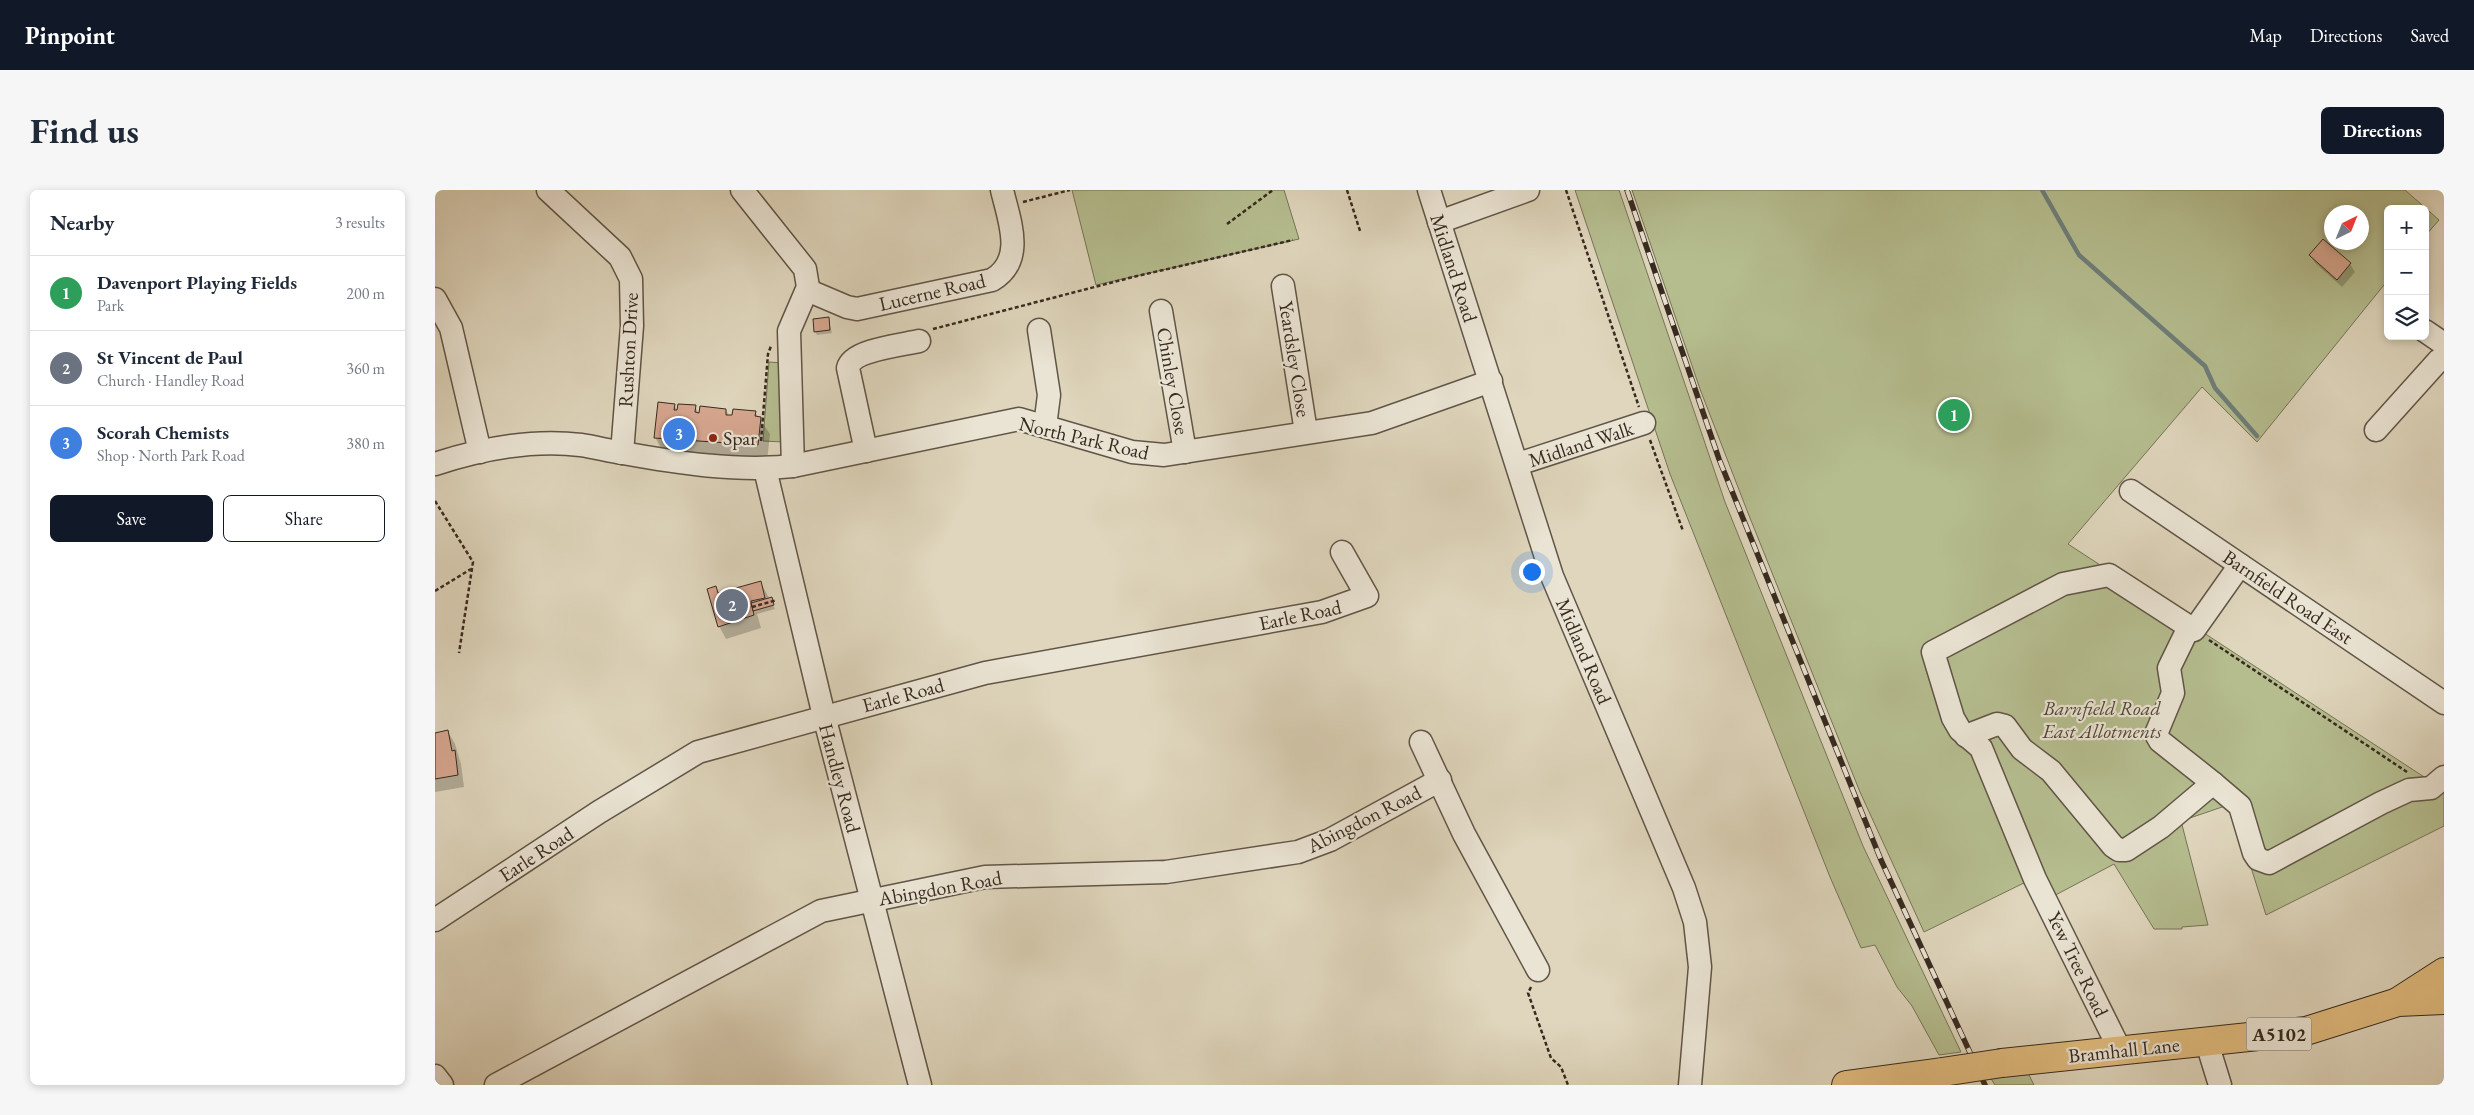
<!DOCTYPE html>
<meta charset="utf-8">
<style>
body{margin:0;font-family:"EB Garamond",serif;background:#f6f6f7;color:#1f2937}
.controls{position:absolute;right:15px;top:15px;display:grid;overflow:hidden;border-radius:8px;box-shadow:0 2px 8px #0003}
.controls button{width:45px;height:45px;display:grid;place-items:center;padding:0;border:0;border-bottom:1px solid #e0e1e3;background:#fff;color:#1f2937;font:25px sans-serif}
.compass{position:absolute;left:1889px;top:15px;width:45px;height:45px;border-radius:50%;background:#fff;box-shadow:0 2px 8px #0003;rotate:43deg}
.you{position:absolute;left:1096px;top:381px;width:18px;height:18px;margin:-12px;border:4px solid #fff;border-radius:50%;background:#1a73e8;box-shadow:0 0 0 8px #1a73e833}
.badge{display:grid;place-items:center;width:32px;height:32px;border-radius:50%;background:#111827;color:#fff;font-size:16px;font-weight:700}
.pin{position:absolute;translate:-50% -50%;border:2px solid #fff;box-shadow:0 1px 5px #0006}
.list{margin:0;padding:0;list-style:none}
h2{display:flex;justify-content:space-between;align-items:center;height:65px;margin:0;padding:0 20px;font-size:21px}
h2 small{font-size:16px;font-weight:400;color:#747a83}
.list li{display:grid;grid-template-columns:32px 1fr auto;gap:15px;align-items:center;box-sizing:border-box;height:75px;padding:0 20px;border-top:1px solid #e0e1e3}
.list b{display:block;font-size:19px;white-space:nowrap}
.list p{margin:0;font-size:16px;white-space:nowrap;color:#747a83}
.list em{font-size:16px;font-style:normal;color:#747a83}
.actions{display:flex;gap:10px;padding:15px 20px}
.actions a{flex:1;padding:11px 0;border:1px solid #111827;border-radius:8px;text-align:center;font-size:18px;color:#111827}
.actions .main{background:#111827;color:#fff}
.icon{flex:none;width:28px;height:28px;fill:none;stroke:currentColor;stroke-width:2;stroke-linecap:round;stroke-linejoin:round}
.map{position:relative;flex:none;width:2009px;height:895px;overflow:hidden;border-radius:8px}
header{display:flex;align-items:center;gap:30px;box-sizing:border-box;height:70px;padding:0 25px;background:#111827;color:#fff}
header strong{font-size:24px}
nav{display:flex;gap:28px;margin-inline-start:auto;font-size:18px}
.intro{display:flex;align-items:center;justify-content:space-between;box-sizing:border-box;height:120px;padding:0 30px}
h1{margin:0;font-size:35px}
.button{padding:12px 22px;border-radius:8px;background:#111827;color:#fff;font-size:18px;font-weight:700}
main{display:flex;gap:30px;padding:0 30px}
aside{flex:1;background:#fff;border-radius:8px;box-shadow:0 2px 8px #0003}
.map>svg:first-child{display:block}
</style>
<header>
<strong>Pinpoint</strong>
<nav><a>Map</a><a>Directions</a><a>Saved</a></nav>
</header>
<div class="intro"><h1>Find us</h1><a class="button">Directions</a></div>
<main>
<aside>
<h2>Nearby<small>3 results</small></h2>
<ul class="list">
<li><span class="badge" style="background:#2e9e5b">1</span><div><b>Davenport Playing Fields</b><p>Park</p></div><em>200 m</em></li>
<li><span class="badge" style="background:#6b7280">2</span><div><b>St Vincent de Paul</b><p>Church · Handley Road</p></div><em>360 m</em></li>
<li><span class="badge" style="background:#3f7fe0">3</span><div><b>Scorah Chemists</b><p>Shop · North Park Road</p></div><em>380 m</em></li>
</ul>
<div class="actions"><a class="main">Save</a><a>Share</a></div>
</aside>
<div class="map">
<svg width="2009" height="895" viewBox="0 0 2009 895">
<rect width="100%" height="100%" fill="#dfd6bd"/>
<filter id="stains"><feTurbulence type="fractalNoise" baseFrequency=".004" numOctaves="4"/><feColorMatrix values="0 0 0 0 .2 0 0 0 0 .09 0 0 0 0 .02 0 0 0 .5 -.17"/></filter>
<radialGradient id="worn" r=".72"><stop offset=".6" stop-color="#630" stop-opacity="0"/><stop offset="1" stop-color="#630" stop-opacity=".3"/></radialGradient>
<g fill="#b5bd8f" stroke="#767458" fill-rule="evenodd">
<polygon points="637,0 849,0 864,49 661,95"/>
<polygon points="1140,0 1184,0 1290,312 1428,656 1526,862 1504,865 1477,816 1462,797 1440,755 1426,758 1395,687 1235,284"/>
<path d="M1197,0H1970L2004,30L1990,46V19H1953V90L1822,252L1767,197L1633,354L2009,600V636L1831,725L1796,614L1746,631L1773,735L1747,737V739H1719L1679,674L1613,709L1597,689L1489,742L1425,602L1313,323L1265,199ZM1896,22H1926V52H1896Z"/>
<polygon points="334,172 348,173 349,252 328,251"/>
<polygon points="1591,879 1599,895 1560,895 1555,887"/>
</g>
<g fill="#0003">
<polygon points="1888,51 1915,74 1920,82 1907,97 1880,73 1875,65"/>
<polygon points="393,129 397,143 382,145 380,141"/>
<polygon points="239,215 243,222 260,216 265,226 291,220 294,226 320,222 335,244 332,271 229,264 220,247"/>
<polygon points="326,393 340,419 322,424 326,438 291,449 284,436 280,398 284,404"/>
<polygon points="13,542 20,554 26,574 29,597 0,602 0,544"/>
</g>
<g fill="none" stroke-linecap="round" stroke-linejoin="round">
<polyline stroke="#6f7f7a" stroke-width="4.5" points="1607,0 1644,65 1770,176 1780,198 1822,246"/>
</g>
<g fill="#d7a790" stroke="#372a20">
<polygon points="1888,49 1916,73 1902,90 1874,65"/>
<polygon points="394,127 395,140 379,142 378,129"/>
<polygon points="223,212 240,214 239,220 242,220 243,214 261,215 260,222 264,223 265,216 291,219 291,225 297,225 298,219 321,221 320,226 326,227 323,255 219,248"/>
<polygon points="326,391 330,408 316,411 319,425 283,437 272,399 281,396 283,403"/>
<polygon points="337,407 339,415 318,421 316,413"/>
<polygon points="13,540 17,561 20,560 23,585 0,589 0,543"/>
</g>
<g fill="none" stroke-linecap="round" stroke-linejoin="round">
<defs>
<g id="minor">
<polyline points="113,0 185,67 196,89 197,136 187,263"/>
<polyline points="307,0 370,79 373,97 354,141 358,276"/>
<polyline points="994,0 1117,386 1249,698 1260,732 1265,777 1255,895"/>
<polyline points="1004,32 1093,0"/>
<polyline points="848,96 871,242"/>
<path d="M372,100L412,117L422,119L557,90C591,70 574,30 567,0"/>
<polyline points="0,109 16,138 45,262"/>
<polyline points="726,121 750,262"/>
<polyline points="604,140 614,205 610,236"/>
<polyline points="1990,141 2009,154"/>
<polyline points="1941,240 2003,171 2009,167"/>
<path d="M431,261L413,178C417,160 467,155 484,151"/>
<path d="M0,274C46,259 98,249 146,255C160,257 174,261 188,263C243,273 302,282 358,276L584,229L697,262L729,265L937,233L1056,191"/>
<polyline points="1083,274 1209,233"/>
<polyline points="330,279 389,526 485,895"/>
<polyline points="1696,301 2009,513"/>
<polyline points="1531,546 1562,534 1570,536 1587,559 1616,581 1678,656 1684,660 1691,660 1726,637 1778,593 1725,551 1721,544 1738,503 1734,478 1754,437"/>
<polyline points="986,552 1029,644 1103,780"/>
<polyline points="1778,593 1805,616 1819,663 1823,669 1834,673 1946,613 1974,600 1996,598 2009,587"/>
<polyline points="0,730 164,622 263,562 550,483 887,422 932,406 907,362"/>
<polyline points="1772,853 1785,895"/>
<polyline points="1685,860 1600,689 1546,558 1525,540 1518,528 1498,462 1628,394 1674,385 1759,440 1805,375"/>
<polyline points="0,886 7,895"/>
<polyline points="61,895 386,721 550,687 731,682 863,662 895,650 1005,590"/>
</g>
<g id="major">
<polyline points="1964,811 2009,782"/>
<polyline points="1567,873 1871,841 1963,812 2009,810"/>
<polyline points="1411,895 1507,882"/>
</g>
</defs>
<use href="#minor" stroke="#615547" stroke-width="25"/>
<use href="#major" stroke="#372a20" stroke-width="30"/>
<g stroke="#372a20" stroke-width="2.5" stroke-dasharray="4 2.5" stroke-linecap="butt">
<polyline points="912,0 925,41"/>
<polyline points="1131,0 1204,217"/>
<polyline points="588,12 635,0"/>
<polyline points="792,34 838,0"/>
<polyline points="498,139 698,87 858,50"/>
<polyline points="1215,250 1248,341"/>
<polyline points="326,251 333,164 336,156"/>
<polyline points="0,311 38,372 24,463"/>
<polyline points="0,401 36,379"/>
<polyline points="317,417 342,410"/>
<polyline points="1774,450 1972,582"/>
<polyline points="1096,797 1093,803 1116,868 1126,877 1133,895"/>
</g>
<use href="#minor" stroke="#eae4d4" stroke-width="22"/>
<use href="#major" stroke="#e0bb7e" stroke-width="28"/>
<defs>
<polyline id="rail" points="1192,0 1284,269 1446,670 1550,895"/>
</defs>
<use href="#rail" stroke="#372a20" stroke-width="5.5"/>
<use href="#rail" stroke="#eae4d4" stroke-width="4" stroke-dasharray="11" stroke-linecap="butt"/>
<defs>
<polyline id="major-bridge" points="1507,882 1567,873"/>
</defs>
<use href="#major-bridge" stroke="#372a20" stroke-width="30" stroke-linecap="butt"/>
<use href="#major-bridge" stroke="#e0bb7e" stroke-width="28"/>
</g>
<circle fill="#8f2418" stroke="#eae4d4" stroke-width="2" cx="278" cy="248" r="5"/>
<g text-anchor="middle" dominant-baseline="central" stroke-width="4.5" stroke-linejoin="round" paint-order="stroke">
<rect fill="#eae4d4" stroke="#6d6256" stroke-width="1" x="1811.5" y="827.5" width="65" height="33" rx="4"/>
<g font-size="19" font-weight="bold" fill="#372a20">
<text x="1844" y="844">A5102</text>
</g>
<g font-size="20" fill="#372a20" stroke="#eae4d4">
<text transform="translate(1019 78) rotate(72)">Midland Road</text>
<text transform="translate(497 102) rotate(-13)">Lucerne Road</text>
<text transform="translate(193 160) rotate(-87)">Rushton Drive</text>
<text transform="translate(860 169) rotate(81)">Yeardsley Close</text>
<text transform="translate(738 191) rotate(80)">Chinley Close</text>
<text transform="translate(649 248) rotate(13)">North Park Road</text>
<text transform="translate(1146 254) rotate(-18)">Midland Walk</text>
<text transform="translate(1853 407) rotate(34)">Barnfield Road East</text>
<text transform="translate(865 425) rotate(-12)">Earle Road</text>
<text transform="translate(1149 461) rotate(67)">Midland Road</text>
<text transform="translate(468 505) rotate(-15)">Earle Road</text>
<text transform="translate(405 588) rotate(75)">Handley Road</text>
<text transform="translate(929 629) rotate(-27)">Abingdon Road</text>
<text transform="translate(101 664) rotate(-33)">Earle Road</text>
<text transform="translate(505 698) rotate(-10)">Abingdon Road</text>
<text transform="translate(1643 774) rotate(64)">Yew Tree Road</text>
<text transform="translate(1689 860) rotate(-6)">Bramhall Lane</text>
</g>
<g font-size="20" fill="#372a20" stroke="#eae4d4" text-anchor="start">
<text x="288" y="248">Spar</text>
</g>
<g font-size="20" font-style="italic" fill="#504736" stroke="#eae4d4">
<text x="1667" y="518">Barnfield Road<tspan x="1667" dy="23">East Allotments</tspan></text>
</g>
</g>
<rect width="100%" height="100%" filter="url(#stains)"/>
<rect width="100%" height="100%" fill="url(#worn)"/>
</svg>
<div class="controls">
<button>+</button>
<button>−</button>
<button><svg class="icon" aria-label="layers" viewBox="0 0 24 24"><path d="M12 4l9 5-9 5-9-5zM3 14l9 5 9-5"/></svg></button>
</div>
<svg class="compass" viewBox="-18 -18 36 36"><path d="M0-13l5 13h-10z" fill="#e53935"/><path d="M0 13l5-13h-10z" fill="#747a83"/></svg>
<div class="you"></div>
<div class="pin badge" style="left:1519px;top:225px;background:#2e9e5b">1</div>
<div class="pin badge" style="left:297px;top:415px;background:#6b7280">2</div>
<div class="pin badge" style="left:244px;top:244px;background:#3f7fe0">3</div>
</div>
</main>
